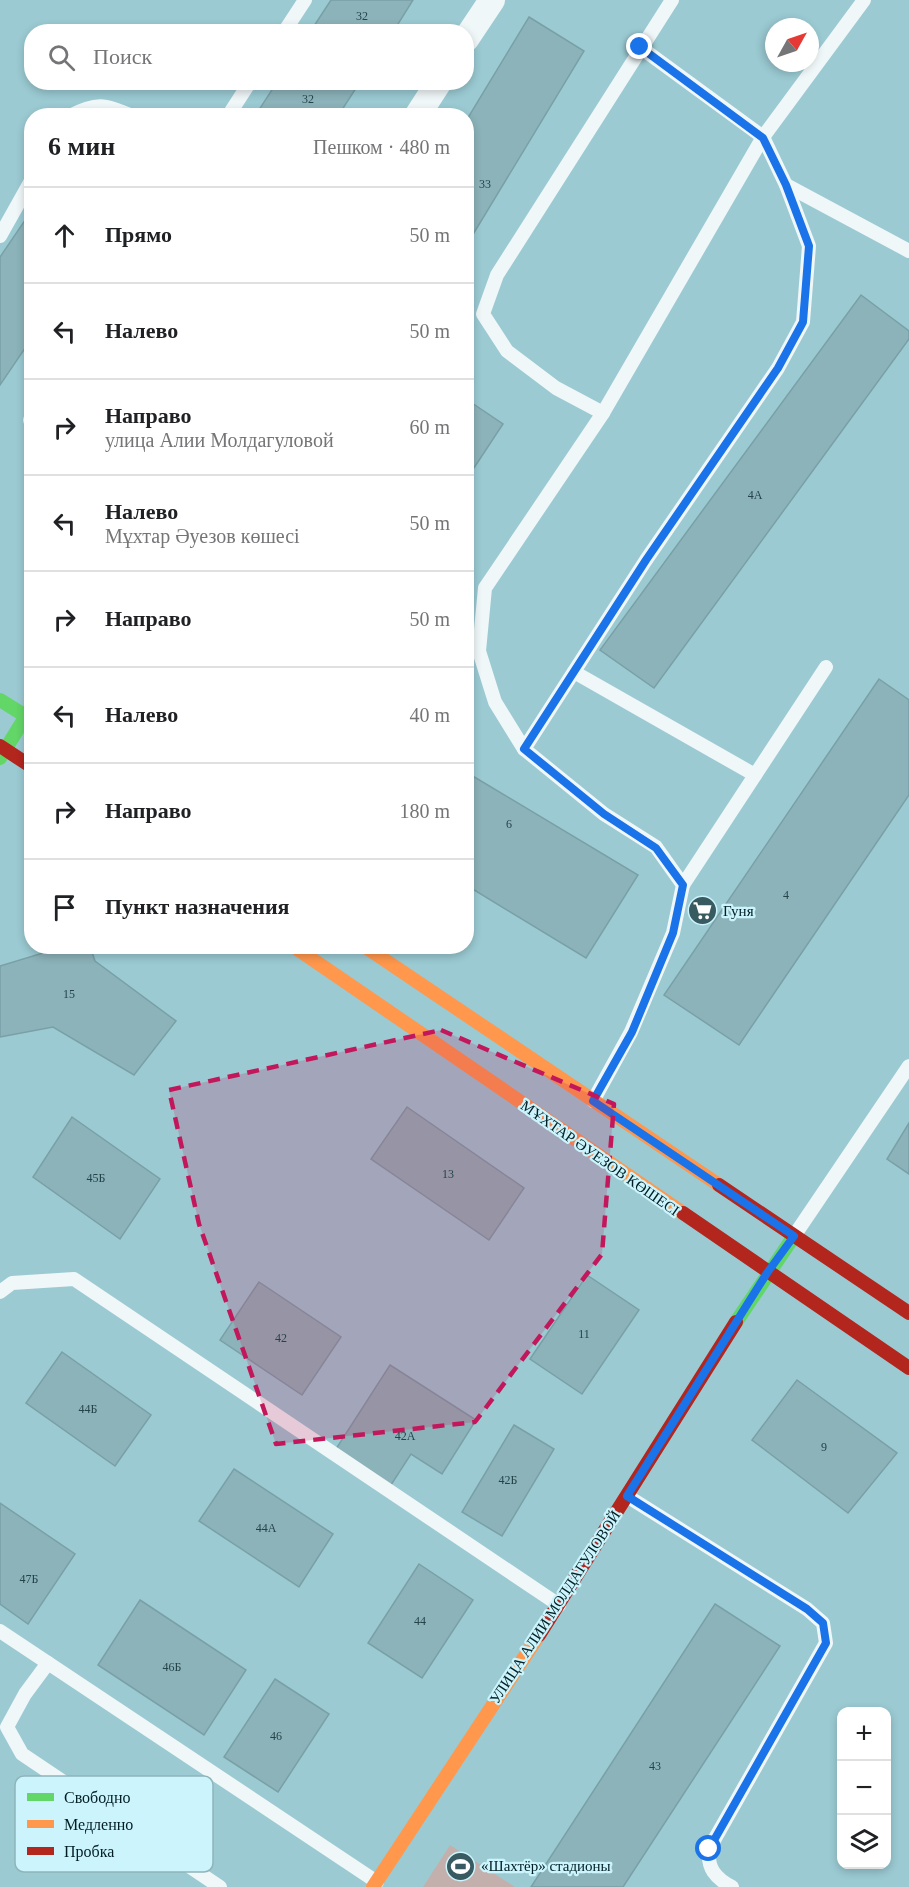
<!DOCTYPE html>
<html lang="ru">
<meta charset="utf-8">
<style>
body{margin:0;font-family:Georgia,serif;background:#f6f6f6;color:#202124}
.controls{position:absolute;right:18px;bottom:18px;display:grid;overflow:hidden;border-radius:12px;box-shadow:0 3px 9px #0003}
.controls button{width:54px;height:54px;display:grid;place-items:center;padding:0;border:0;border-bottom:2px solid #e0e0e0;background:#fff;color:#202124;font:30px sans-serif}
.compass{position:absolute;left:765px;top:18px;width:54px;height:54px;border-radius:50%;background:#fff;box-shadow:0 3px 9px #0003;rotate:50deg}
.stop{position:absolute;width:18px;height:18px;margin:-14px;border:4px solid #1a73e8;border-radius:50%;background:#fff}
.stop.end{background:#1a73e8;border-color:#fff;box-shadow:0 2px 6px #0008}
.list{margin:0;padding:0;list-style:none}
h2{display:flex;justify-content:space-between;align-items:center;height:78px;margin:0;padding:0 24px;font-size:26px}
h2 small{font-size:20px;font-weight:400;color:#757577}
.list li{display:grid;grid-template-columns:39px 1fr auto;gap:18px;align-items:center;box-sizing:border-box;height:96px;padding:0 24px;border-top:2px solid #e0e0e0}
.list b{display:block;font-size:22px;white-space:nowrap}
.list p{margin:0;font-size:20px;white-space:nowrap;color:#757577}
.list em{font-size:20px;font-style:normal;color:#757577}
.icon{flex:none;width:33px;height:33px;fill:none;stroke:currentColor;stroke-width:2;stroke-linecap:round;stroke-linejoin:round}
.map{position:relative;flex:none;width:909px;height:1887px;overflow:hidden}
.search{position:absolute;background:#fff;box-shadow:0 3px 9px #0003;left:24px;top:24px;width:450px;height:66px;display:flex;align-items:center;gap:15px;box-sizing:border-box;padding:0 21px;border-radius:24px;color:#757577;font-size:22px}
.panel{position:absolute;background:#fff;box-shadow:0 3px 9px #0003;left:24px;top:108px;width:450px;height:846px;border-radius:24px}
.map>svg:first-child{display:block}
</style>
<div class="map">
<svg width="909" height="1887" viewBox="0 0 909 1887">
<rect width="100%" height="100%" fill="#9bcad3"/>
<polygon fill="#c3b0ad" points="450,1845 515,1887 423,1887"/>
<g fill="#8cb3ba" stroke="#79a0a7" stroke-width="1.5">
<polygon points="331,0 413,0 393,32 310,32"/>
<polygon points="529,17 584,51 466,246 466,121"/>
<polygon points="277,82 360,82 338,116 255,116"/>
<polygon points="32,210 32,338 0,385 0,257"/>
<polygon points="861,295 909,331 909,339 654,688 600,650"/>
<polygon points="466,399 503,424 466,480"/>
<polygon points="879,679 909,700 909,795 739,1045 664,995"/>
<polygon points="466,772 638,875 586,958 466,885"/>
<polygon points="42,946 90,946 95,961 176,1021 134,1075 53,1027 0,1037 0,966 43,953"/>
<polygon points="407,1107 524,1188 489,1240 371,1159"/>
<polygon points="72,1117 160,1179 120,1239 33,1177"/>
<polygon points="909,1123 909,1174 887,1159"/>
<polygon points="587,1275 639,1310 582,1394 530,1359"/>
<polygon points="259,1282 341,1337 302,1395 220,1340"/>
<polygon points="62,1352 151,1415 115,1466 26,1403"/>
<polygon points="390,1365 476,1420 442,1474 411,1454 389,1488 334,1452"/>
<polygon points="797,1380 897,1453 848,1513 752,1440"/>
<polygon points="514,1425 554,1449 502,1536 462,1512"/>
<polygon points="234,1469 333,1534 299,1587 199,1521"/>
<polygon points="0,1503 75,1554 28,1624 0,1604"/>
<polygon points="419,1564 473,1600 422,1678 368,1643"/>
<polygon points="140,1600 246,1670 204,1735 98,1665"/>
<polygon points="715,1604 780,1646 623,1887 531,1887"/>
<polygon points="275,1679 329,1714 278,1792 224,1757"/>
</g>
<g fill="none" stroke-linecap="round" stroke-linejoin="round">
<g stroke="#f0f7f8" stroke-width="14">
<polyline points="284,32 305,0"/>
<path d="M70,116C96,102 105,104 132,116"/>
<polyline points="228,116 250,82"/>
<polyline points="786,185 909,251"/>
<polyline points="0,236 32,179"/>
<polyline points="603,413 556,388 507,351 483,314 497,275 672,0"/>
<polyline points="30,420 32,418"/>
<polyline points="574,672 755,775"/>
<polyline points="524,749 646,560 778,368 803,322 809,246 786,185 763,137 640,47"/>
<polyline points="683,885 826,667"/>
<polyline points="593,1101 631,1032 673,933 683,885 656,847 604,814 524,749 495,702 479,651 485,588 603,413 763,137 864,0"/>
<polyline points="794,1236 909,1066"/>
<polyline points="0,1292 12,1283 74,1279 559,1605"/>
<path d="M627,1496L807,1609L823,1623L826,1643L709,1849C707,1868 715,1878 732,1887"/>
<polyline points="0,1631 377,1882"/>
<polyline points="48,1663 25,1694 7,1727 22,1754 220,1887"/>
</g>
<g stroke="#f0f7f8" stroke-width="26">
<polyline points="466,39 492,0"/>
<polyline points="417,116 439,82"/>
</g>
<g stroke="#63d668" stroke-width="14">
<polyline points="0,700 32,720"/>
<polyline points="0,758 32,706"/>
<polyline points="736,1322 794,1236"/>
</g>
<g stroke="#ff974d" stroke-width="14">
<polyline points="293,946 683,1213"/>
<polyline points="364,946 719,1185"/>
<polyline points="373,1887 539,1635"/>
</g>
<g stroke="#b3261e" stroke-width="14">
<polyline points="0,746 32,767"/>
<polyline points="719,1185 909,1313"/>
<polyline points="683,1213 909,1368"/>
<polyline points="539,1635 736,1322"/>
</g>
</g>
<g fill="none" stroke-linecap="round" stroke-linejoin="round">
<polyline stroke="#1a73e8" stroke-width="8" points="640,47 763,138 786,185 809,246 803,322 778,368 646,560 524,749 604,814 656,848 683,885 673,933 632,1032 593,1101 794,1236 767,1273 627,1496 807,1609 823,1623 826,1643 709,1849"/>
</g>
<path fill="#c2185b" fill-opacity="0.2" stroke="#c2185b" stroke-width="4.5" stroke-dasharray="12 8" stroke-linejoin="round" d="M441,1030L614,1104L602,1254L475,1422L276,1444L199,1224L169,1090Z"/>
<defs>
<symbol id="supermarket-disc" viewBox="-11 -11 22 22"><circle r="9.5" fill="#385a61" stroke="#cbf4fc"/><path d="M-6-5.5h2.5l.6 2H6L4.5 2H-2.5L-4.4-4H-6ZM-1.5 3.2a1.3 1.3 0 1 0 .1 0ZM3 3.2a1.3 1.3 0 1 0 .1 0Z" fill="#fff"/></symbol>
<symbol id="stadium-disc" viewBox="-11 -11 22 22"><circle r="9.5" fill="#385a61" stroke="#cbf4fc"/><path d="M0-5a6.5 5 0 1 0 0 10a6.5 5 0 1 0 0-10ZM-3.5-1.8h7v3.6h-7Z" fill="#fff"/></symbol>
</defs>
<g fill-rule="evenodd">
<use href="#supermarket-disc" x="686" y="894" width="33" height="33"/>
<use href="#stadium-disc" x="444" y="1850" width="33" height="33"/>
</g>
<g text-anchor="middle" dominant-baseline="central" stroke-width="4.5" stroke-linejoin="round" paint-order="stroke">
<g font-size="12" fill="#25444a">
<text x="362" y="16">32</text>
<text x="308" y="99">32</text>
<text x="485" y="184">33</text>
<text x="755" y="495">4А</text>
<text x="509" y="824">6</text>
<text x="786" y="895">4</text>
<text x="69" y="994">15</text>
<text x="448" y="1174">13</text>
<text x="96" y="1178">45Б</text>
<text x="584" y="1334">11</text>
<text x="281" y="1338">42</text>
<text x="88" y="1409">44Б</text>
<text x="405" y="1436">42А</text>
<text x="824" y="1447">9</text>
<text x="508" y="1480">42Б</text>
<text x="266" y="1528">44А</text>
<text x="29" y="1579">47Б</text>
<text x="420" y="1621">44</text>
<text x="172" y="1667">46Б</text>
<text x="276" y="1736">46</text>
<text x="655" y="1766">43</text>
</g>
<g font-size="15" fill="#021e23" stroke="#cbf4fc" text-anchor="start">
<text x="723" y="911">Гуня</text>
<text x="481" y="1866">«Шахтёр» стадионы</text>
</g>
<g font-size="15" fill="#021e23" stroke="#cbf4fc">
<text transform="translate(600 1158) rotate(35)">МҰХТАР ӘУЕЗОВ КӨШЕСІ</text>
<text transform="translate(555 1607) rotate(-57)">УЛИЦА АЛИИ МОЛДАГУЛОВОЙ</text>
</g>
</g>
<rect x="15" y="1776" width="198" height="96" rx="9" fill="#cbf4fc" stroke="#8fb4bb" stroke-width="1.5"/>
<rect x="27" y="1793" width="27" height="8" fill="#63d668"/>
<rect x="27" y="1820" width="27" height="8" fill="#ff974d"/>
<rect x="27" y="1847" width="27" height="8" fill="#b3261e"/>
<g font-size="16" fill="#021e23">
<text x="64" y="1803">Свободно</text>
<text x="64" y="1830">Медленно</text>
<text x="64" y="1857">Пробка</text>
</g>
</svg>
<div class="controls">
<button>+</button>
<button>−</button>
<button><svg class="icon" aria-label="layers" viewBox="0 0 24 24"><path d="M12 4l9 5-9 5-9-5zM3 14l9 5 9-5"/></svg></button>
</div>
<svg class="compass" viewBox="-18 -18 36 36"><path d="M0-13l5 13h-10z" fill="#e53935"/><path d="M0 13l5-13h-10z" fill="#757577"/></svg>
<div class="stop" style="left:709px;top:1849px"></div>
<div class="stop end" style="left:640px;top:47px"></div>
<div class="search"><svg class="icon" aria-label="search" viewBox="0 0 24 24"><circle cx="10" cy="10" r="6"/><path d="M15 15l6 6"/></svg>Поиск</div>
<section class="panel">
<h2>6 мин<small>Пешком · 480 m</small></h2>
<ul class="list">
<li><svg class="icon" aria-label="ahead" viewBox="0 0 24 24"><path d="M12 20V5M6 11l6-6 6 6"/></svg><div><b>Прямо</b></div><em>50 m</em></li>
<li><svg class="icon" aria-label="left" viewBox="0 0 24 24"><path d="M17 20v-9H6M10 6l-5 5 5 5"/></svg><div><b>Налево</b></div><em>50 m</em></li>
<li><svg class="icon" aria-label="right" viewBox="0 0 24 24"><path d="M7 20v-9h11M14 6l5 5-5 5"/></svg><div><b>Направо</b><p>улица Алии Молдагуловой</p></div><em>60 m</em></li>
<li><svg class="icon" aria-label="left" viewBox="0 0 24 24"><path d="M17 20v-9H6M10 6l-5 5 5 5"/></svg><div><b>Налево</b><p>Мұхтар Әуезов көшесі</p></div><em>50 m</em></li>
<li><svg class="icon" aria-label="right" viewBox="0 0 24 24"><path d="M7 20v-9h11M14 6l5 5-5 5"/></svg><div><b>Направо</b></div><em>50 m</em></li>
<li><svg class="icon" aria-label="left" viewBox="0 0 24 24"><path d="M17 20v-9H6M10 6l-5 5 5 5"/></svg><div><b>Налево</b></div><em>40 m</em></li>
<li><svg class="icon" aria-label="right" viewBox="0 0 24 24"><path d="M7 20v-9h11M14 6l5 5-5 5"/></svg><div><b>Направо</b></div><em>180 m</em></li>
<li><svg class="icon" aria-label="arrive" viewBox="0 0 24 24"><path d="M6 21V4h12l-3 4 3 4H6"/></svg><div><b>Пункт назначения</b></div></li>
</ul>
</section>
</div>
